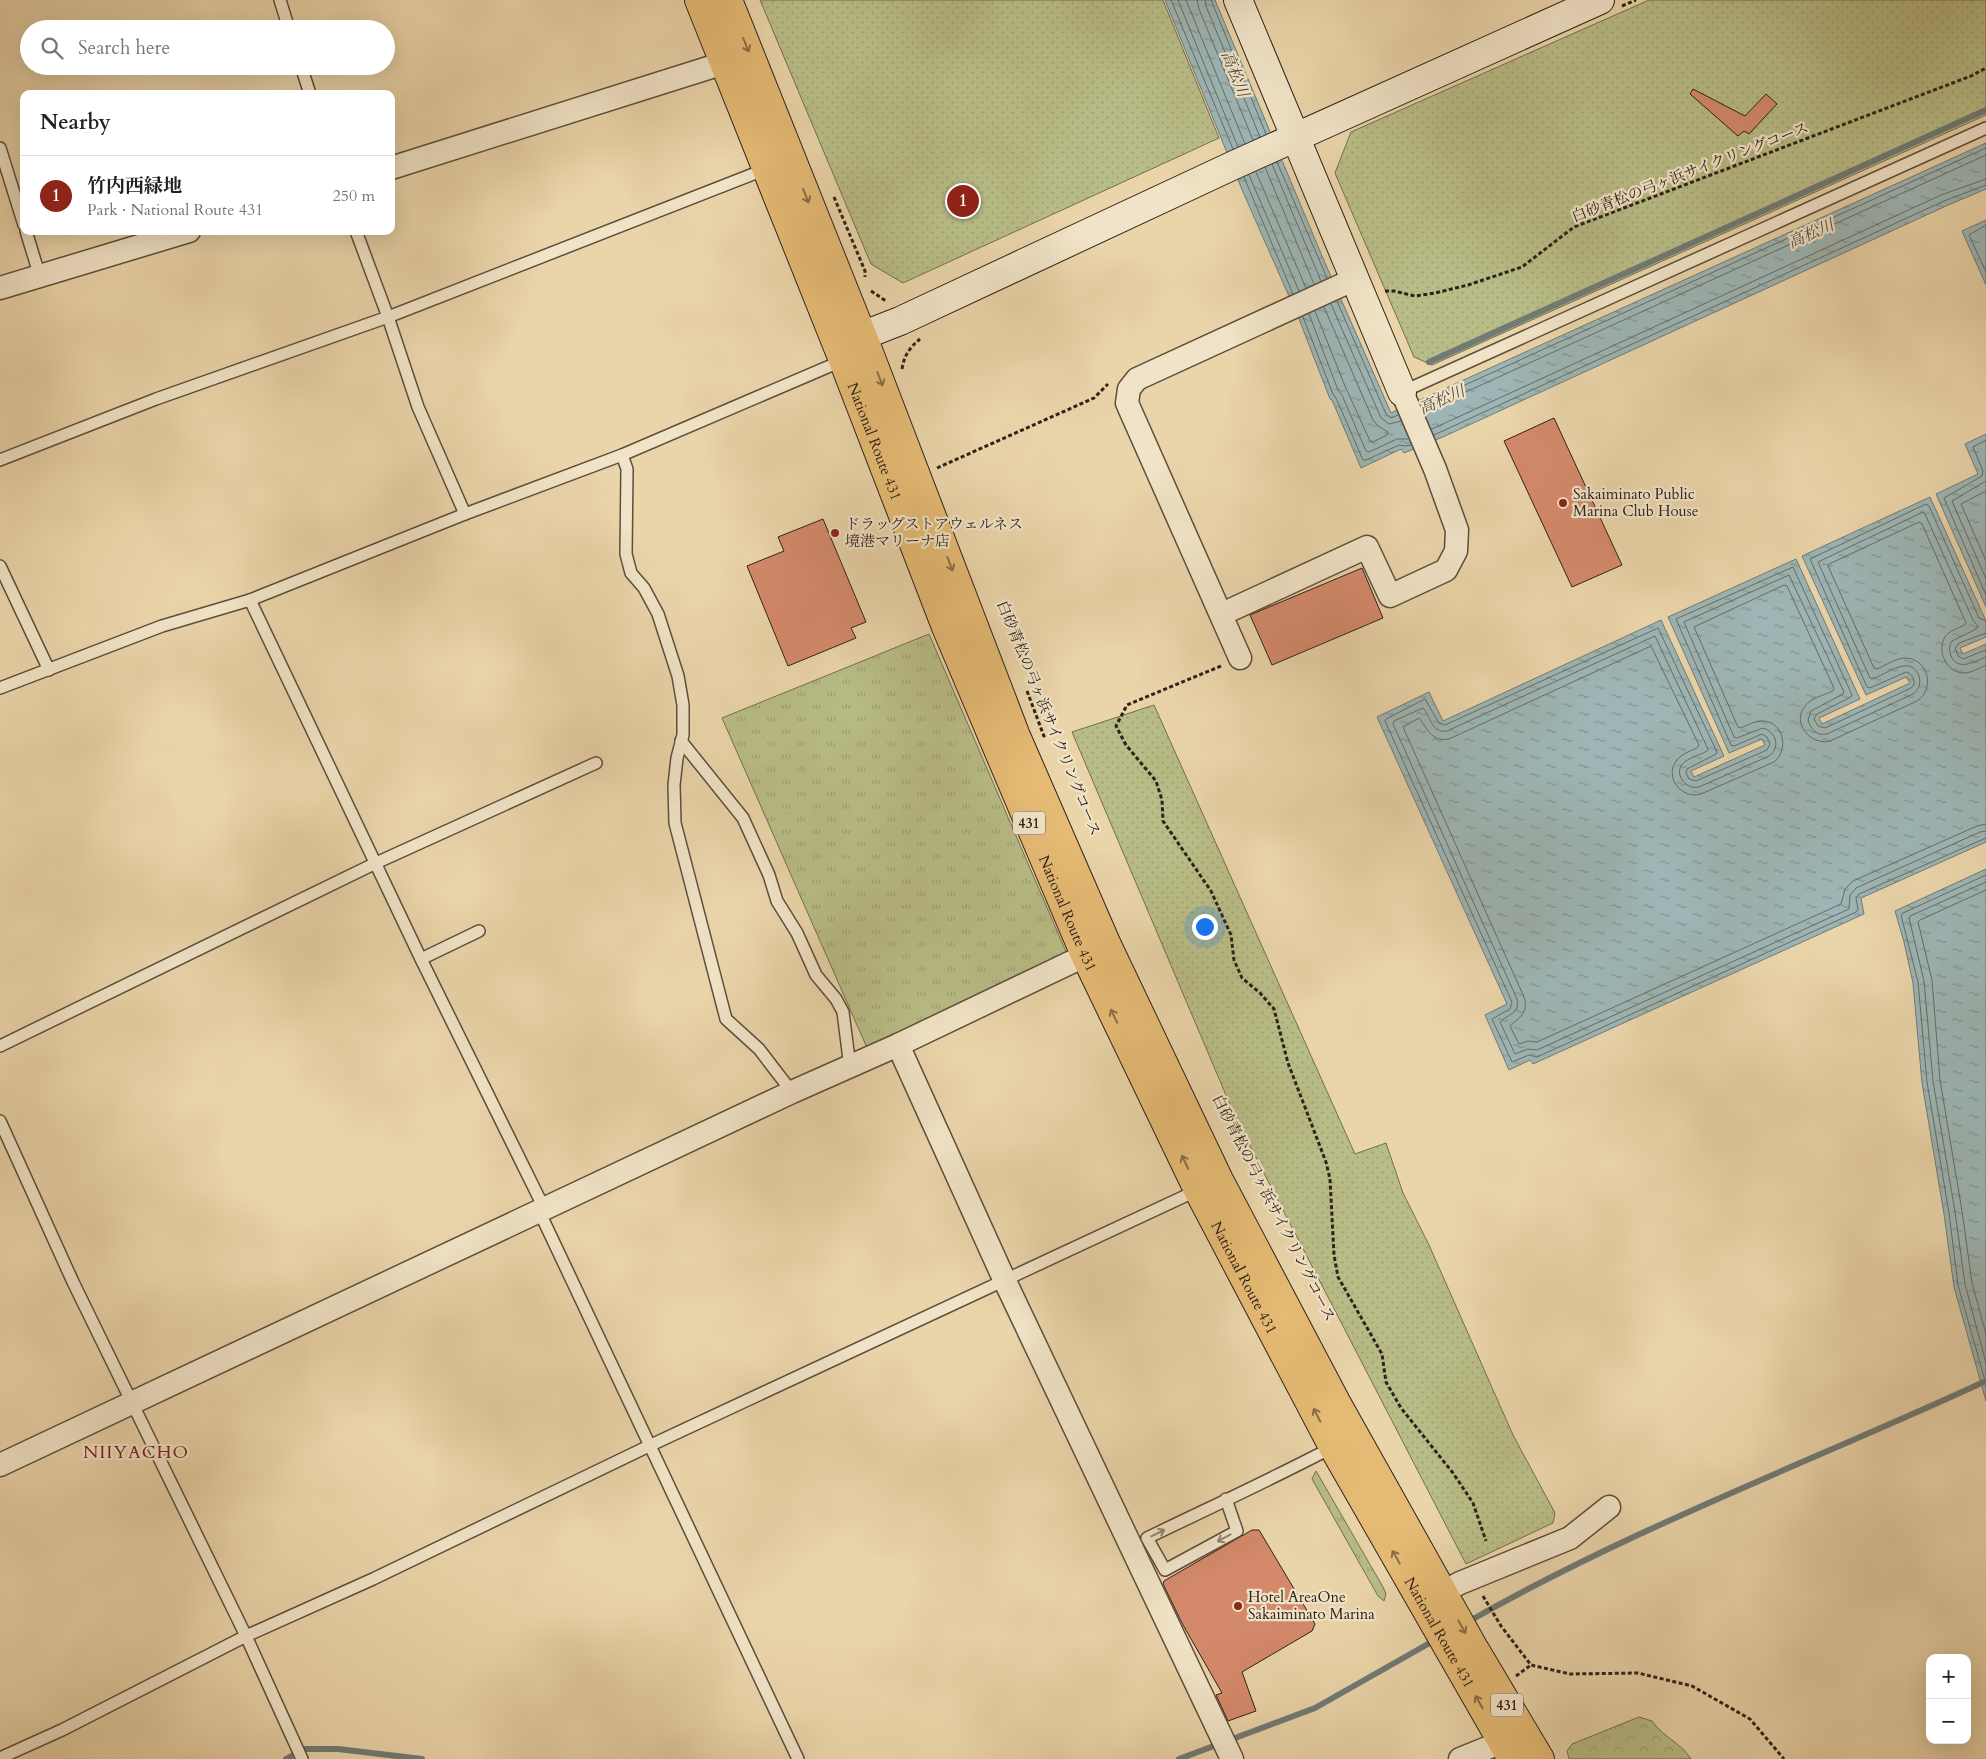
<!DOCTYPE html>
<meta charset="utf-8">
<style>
body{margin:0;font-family:Cardo,"Noto Serif JP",serif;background:#f6f6f6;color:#202124}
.controls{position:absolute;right:15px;bottom:15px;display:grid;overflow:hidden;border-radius:10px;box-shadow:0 5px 20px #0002}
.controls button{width:45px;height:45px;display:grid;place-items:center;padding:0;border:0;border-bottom:1px solid #e0e0e0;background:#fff;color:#202124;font:25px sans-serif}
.you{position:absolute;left:1204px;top:926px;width:18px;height:18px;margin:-12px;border:4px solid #fff;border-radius:50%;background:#1a73e8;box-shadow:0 0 0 8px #1a73e833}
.badge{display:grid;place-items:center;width:32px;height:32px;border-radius:50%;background:#8f2418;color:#fff;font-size:16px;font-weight:700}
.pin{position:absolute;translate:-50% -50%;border:2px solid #fff;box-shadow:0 1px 5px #0006}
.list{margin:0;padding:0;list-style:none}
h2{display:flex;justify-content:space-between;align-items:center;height:65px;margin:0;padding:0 20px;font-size:21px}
h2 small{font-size:16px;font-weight:400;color:#757577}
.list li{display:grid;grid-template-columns:32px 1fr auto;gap:15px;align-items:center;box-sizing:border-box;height:80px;padding:0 20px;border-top:1px solid #e0e0e0}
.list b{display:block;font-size:19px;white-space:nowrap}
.list p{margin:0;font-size:16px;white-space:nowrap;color:#757577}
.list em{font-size:16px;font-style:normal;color:#757577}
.icon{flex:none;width:28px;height:28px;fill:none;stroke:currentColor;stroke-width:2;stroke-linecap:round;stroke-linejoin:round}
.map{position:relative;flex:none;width:1986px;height:1759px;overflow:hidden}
.search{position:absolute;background:#fff;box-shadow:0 5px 20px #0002;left:20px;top:20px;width:375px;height:55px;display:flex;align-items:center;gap:12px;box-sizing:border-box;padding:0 18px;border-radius:28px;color:#757577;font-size:19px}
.panel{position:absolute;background:#fff;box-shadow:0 5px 20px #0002;left:20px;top:90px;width:375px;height:145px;border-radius:10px}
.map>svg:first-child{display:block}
</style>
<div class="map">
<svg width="1986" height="1759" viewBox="0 0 1986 1759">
<defs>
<pattern id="grass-tufts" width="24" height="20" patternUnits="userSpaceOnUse" patternTransform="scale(1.25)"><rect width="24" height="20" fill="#b8bc86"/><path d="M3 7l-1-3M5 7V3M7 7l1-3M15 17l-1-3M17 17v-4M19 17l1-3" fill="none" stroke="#9ea173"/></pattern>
<pattern id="forest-crowns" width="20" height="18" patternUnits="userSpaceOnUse" patternTransform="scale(1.25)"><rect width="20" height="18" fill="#b8bc86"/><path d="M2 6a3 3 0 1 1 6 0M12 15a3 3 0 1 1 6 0" fill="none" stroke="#9ea173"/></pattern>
<pattern id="park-dots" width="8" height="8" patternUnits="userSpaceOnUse" patternTransform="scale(1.25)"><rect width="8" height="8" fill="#b8bc86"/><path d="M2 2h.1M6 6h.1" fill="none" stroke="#9ea173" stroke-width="1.8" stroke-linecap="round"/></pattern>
<pattern id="water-ripples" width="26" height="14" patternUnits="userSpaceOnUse" patternTransform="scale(1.25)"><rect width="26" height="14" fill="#9db5b4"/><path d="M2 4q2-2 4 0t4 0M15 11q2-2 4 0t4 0" fill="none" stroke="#809392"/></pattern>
</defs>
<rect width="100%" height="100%" fill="#ead4a9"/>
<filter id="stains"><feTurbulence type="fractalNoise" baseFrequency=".004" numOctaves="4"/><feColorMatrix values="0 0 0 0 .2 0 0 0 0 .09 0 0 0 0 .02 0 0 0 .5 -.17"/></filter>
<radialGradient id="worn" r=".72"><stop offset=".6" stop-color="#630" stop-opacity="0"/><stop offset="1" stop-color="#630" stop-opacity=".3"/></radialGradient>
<g fill="url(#grass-tufts)" stroke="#736e50">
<polygon points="929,634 1067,954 868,1050 722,718"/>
<polygon points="1316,1471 1383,1587 1386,1594 1384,1601 1378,1596 1312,1479"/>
</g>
<path fill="url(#forest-crowns)" stroke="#736e50" d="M1639,1717L1652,1721C1664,1738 1679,1741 1691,1759H1569L1567,1751L1572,1744Z"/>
<g fill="url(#park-dots)" stroke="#736e50">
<polygon points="760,0 1163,0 1219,138 903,283 871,264"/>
<polygon points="1649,0 1986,0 1986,115 1432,365 1414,357 1335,173 1351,132"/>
<polygon points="1154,705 1355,1154 1386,1143 1403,1193 1429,1245 1513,1435 1555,1513 1553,1523 1466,1564 1237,1121 1072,732"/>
</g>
<g fill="url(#water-ripples)" stroke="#717a76">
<polygon points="1165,0 1215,0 1322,256 1391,413 1986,143 1986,189 1946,206 1445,436 1404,453 1401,449 1361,468 1332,400 1330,399 1299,319 1243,192"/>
<polygon points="1986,220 1986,285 1962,231"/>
<polygon points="1986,434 1986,607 1936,494 1978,474 1965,444"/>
<polygon points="1930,497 1986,621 1986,637 1960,648 1963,654 1986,644 1986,842 1861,898 1864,914 1533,1064 1530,1060 1509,1070 1485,1015 1507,1004 1377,717 1429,692 1443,721 1661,620 1724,756 1691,771 1694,777 1765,745 1762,739 1729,753 1668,617 1796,559 1860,699 1819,718 1822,724 1910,683 1906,677 1866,695 1802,556"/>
<polygon points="1986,869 1986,1401 1954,1287 1944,1214 1922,1083 1913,983 1904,942 1895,911"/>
</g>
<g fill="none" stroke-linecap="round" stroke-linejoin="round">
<g stroke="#666b66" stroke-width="1">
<polyline points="1171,0 1233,149"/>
<polyline points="1178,0 1238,147"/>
<polyline points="1186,0 1245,144"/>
<polyline points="1197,0 1199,9 1253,140"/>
<polyline points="1205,0 1206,6 1260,137"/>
<polyline points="1211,0 1266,134"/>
<polyline points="1277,162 1327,278"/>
<polyline points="1272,164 1321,281"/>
<polyline points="1265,167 1314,284"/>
<polyline points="1256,172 1306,288"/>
<polyline points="1249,175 1299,291"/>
<polyline points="1244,177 1293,294"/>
<polyline points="1986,225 1969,235 1986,272"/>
<polyline points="1337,301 1386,414 1391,418 1398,415"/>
<polyline points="1331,304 1381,418 1389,424 1401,421"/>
<polyline points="1315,311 1345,386 1370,441 1373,442 1387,435 1388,432 1378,426 1373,420 1324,307"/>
<polyline points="1309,314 1338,390 1342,395 1366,451 1369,452 1397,439 1408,439"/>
<polyline points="1303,317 1333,394 1336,398 1363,460 1366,460 1399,445 1406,446 1411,445"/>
<polyline points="1421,405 1986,148"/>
<polyline points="1424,411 1986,155"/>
<polyline points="1432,429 1941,195 1986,179"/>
<polyline points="1434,435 1944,201 1986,185"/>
<polyline points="1986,440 1973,447 1983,471 1982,476 1944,498 1986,595"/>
<polyline points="1986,481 1952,501 1986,579"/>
<polyline points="1986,491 1961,504 1986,561"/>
<path d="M1986,621L1979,618L1929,506L1926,504L1810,559L1867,687L1870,688L1906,672C1911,673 1915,679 1914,685L1911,688L1825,728L1818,726L1814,719L1817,714L1851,697L1852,695L1793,567L1676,619L1731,745L1734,746L1762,734L1767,737L1770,744L1767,750L1696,781L1689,779L1686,773L1687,769L1716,754L1717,752L1658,628L1445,725L1439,723L1425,699L1386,719L1385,721L1512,1002L1510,1009L1492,1019L1512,1062L1529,1055L1537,1057L1856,912L1858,910L1856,898L1859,894L1986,838"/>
<polyline points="1986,633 1959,643 1955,648 1958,656 1963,659 1986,650"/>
<path d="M1986,657C1975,661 1958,672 1951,656C1949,650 1949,646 1952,641L1976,629L1978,626L1973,620L1925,514L1923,512L1818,562L1870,678L1873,679C1882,675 1893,668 1903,666C1919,663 1926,686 1913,694L1827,734C1817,736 1811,730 1808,720L1811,711L1843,694L1844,692L1789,575L1684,622L1734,737L1737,738L1763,728C1776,732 1781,747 1769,756L1699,787C1687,790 1674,776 1682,764C1688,758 1700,755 1707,751L1708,749L1655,636L1447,731C1431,733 1431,717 1423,708L1394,721L1393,724L1517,999C1520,1014 1508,1014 1500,1022L1515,1054L1528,1049L1537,1050L1849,909L1850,895L1856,888L1980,832L1986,831"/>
<path d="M1986,665C1979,668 1971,673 1964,673C1947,673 1936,651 1945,637C1949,631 1958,628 1965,625L1966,623L1922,524L1919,522L1829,564L1828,566L1874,668L1877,669C1886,665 1896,658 1906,658C1929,659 1935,690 1917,701L1830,741C1811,746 1791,723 1805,706C1811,698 1824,695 1833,691L1834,688L1787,586L1784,585L1694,627L1738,727L1741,728C1748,725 1756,720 1764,721C1784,723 1789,750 1774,762L1701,794C1682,800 1663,777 1677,760C1682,754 1690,751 1697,748L1699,745L1651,646L1449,739C1431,742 1428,729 1419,718L1403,727L1524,997C1529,1012 1520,1017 1510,1026L1519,1044L1528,1041L1537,1042L1841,904L1845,889L1853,881L1977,826L1986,824"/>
<polyline points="1986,875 1903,913 1901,915 1918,982 1927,1082 1949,1213 1958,1285 1986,1384"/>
<polyline points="1986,882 1910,916 1909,918 1924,981 1933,1081 1955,1212 1965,1284 1986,1363"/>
<polyline points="1986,890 1920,920 1918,922 1932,980 1940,1080 1962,1211 1972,1283 1986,1334"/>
</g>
<g stroke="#717a76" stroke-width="6">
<polyline points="1429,362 1986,110"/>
<path d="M1466,1623C1632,1528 1813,1461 1986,1381"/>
<polyline points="286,1759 304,1749 338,1749 422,1759"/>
<polyline points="1179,1759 1315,1708 1435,1640"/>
</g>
</g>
<g fill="#d4896b" stroke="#2e2119">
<polygon points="1693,89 1745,116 1766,94 1777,104 1749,134 1744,131 1738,136 1690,94"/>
<polygon points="1554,418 1622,565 1572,587 1504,441"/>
<polygon points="823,519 866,622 851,628 856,638 788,666 747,566 784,551 778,537"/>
<polygon points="1362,568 1383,618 1272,665 1250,615"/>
<polygon points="1252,1530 1259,1530 1315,1624 1312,1631 1242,1672 1256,1711 1228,1721 1216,1695 1222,1693 1183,1625 1163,1584 1164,1581"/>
</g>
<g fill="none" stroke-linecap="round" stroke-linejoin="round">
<defs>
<g id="lane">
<polyline points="280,0 289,29"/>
<polyline points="301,66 310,94"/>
<polyline points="0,148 24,225"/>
<polyline points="26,231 40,277"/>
<polyline points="356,231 388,317 418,407 465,514"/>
<polyline points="1402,392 1986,128"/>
<polyline points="622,455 627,469 626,554 631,573 644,588 658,614 678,676 683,705 683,735 677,758 674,785 675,823 726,1019 759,1049 792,1092"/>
<polyline points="0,460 156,399 388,317 766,169"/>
<polyline points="0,566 49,670"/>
<polyline points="250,600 421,959 545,1210"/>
<polyline points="0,688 162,626 250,600 465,514 622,455 844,360"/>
<polyline points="681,741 743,818 769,875 777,901 797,933 816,975 836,999 843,1012 850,1067"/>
<polyline points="421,959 479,931"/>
<polyline points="0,1046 376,863 596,763"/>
<polyline points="0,1121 73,1282 246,1636 302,1759"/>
<polyline points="540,1213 798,1759"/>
<path d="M1226,1499L1237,1531L1165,1570L1147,1538C1209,1508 1272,1479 1333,1447"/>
<polyline points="0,1758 62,1730 246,1636 373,1579 651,1445 1198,1190"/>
</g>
<g id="street">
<polyline points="391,168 724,63"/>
<polyline points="0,288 189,231"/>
<polyline points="1222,614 1367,547 1390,596 1446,570 1456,551 1457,530 1435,469 1402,392"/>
<polyline points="1240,658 1127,403 1129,389 1137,379 1355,279"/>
<polyline points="898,1045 1004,1279 1232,1759"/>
<polyline points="0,1465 792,1092 898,1045 1101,948"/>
<polyline points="1443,1592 1460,1583 1570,1538 1609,1507"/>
<polyline points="1460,1759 1517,1736"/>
</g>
<g id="secondary">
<polyline points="1238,0 1402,392"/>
<polyline points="841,344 900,321 1234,165 1600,0"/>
</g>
<g id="highway">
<path id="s1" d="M699,0L843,360L946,627L1085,955L1198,1190L1333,1447L1512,1759"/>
<polyline points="728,0 868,350 1016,736 1107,945 1219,1180 1336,1402 1475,1650 1540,1759"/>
</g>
</defs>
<use href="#lane" stroke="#5d4e3d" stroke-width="14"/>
<use href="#street" stroke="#5d4e3d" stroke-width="25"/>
<use href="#secondary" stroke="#2e2119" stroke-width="30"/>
<use href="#highway" stroke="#2e2119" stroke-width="30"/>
<g stroke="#2e2119" stroke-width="3" stroke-dasharray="4 2.5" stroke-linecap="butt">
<polyline points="1622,6 1636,0"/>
<polyline points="834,197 865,271 865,277"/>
<polyline points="871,291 886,301"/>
<polyline points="1385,291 1394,291 1415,296 1435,293 1468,285 1522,267 1574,227 1971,76 1986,68"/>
<path d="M902,369C904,356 909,348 920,339"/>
<polyline points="937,468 1094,398 1108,384"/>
<polyline points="1221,666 1127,705 1116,726 1126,745 1156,781 1162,800 1163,821 1211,891 1231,935 1234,960 1242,978 1260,993 1274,1009 1288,1063 1326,1162 1330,1179 1334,1255 1338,1277 1382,1354 1386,1382 1401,1408 1453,1473 1473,1503 1486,1541"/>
<polyline points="1027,691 1045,739"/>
<polyline points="1483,1596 1501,1626 1531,1665 1570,1674 1638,1673 1692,1686 1750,1719 1784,1759"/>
<polyline points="1516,1676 1531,1665"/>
</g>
<use href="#lane" stroke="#f1e3c7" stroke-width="11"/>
<use href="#street" stroke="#f1e3c7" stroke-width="22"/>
<use href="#secondary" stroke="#f1e3c7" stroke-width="28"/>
<use href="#highway" stroke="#e5ba74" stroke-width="28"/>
</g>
<defs><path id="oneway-shaft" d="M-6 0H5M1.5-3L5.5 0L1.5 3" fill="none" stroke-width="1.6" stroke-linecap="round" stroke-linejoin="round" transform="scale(1.25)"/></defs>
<g stroke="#8a6e46">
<use href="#oneway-shaft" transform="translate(746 45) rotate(68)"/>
<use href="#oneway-shaft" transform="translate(806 196) rotate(68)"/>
<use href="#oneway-shaft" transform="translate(880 379) rotate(69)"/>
<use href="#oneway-shaft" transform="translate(950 564) rotate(69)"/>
<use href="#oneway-shaft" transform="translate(1114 1016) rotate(-116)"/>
<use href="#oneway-shaft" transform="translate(1185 1162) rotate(-116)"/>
<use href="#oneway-shaft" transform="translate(1317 1415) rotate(-117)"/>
<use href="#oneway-shaft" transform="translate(1396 1557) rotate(-120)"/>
<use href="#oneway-shaft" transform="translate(1462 1627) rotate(61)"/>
<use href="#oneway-shaft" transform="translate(1479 1702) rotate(-120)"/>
</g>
<g stroke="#908270">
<use href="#oneway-shaft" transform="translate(1158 1533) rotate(-26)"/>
<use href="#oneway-shaft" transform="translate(1224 1538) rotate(152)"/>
</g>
<g fill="#8f2418" stroke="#f1e3c7" stroke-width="2">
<circle cx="1563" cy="503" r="5"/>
<circle cx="835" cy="533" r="5"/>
<circle cx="1238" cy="1606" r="5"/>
</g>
<g text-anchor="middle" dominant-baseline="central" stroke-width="4.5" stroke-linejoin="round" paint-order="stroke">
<g fill="#f1e3c7" stroke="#685b4d" stroke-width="1">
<rect x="1013" y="811.5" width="32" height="23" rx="4"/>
<rect x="1491" y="1693.5" width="32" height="23" rx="4"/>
</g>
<g font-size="14" font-weight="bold" fill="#2e2119">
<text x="1029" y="823">431</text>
<text x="1507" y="1705">431</text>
</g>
<g font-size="15" fill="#2e2119" stroke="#f1e3c7">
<text transform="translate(1690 172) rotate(-21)">白砂青松の弓ヶ浜サイクリングコース</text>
<text stroke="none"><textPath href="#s1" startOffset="475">National Route 431</textPath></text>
<text transform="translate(1049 718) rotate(68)">白砂青松の弓ヶ浜サイクリングコース</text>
<text stroke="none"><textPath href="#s1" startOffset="985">National Route 431</textPath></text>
<text transform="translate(1274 1208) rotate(63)">白砂青松の弓ヶ浜サイクリングコース</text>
<text stroke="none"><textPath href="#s1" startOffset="1390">National Route 431</textPath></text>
<text stroke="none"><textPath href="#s1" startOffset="1795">National Route 431</textPath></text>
</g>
<g font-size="15" fill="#2e2119" stroke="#f1e3c7" text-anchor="start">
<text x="1573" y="494">Sakaiminato Public<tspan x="1573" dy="17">Marina Club House</tspan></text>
<text x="845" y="524">ドラッグストアウェルネス<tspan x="845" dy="17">境港マリーナ店</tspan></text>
<text x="1248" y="1597">Hotel AreaOne<tspan x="1248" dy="17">Sakaiminato Marina</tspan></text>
</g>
<g font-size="16" font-style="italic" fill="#4f4d48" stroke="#f1e3c7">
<text transform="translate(1235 74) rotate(68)">高松川</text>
<text transform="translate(1811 234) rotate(-24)">高松川</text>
<text transform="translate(1442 400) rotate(-24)">高松川</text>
</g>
<g font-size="18" letter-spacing="1" fill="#7a1f14" stroke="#f1e3c7">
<text x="136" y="1452">NIIYACHO</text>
</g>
</g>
<rect width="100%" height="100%" filter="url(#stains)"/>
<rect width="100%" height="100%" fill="url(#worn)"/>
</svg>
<div class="controls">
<button>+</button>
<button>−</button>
</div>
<div class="you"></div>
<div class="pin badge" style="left:963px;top:201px">1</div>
<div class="search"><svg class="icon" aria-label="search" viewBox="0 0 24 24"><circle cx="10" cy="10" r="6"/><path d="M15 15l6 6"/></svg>Search here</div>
<section class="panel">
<h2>Nearby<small></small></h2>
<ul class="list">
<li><span class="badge">1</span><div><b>竹内西緑地</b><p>Park · National Route 431</p></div><em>250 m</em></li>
</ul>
</section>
</div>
